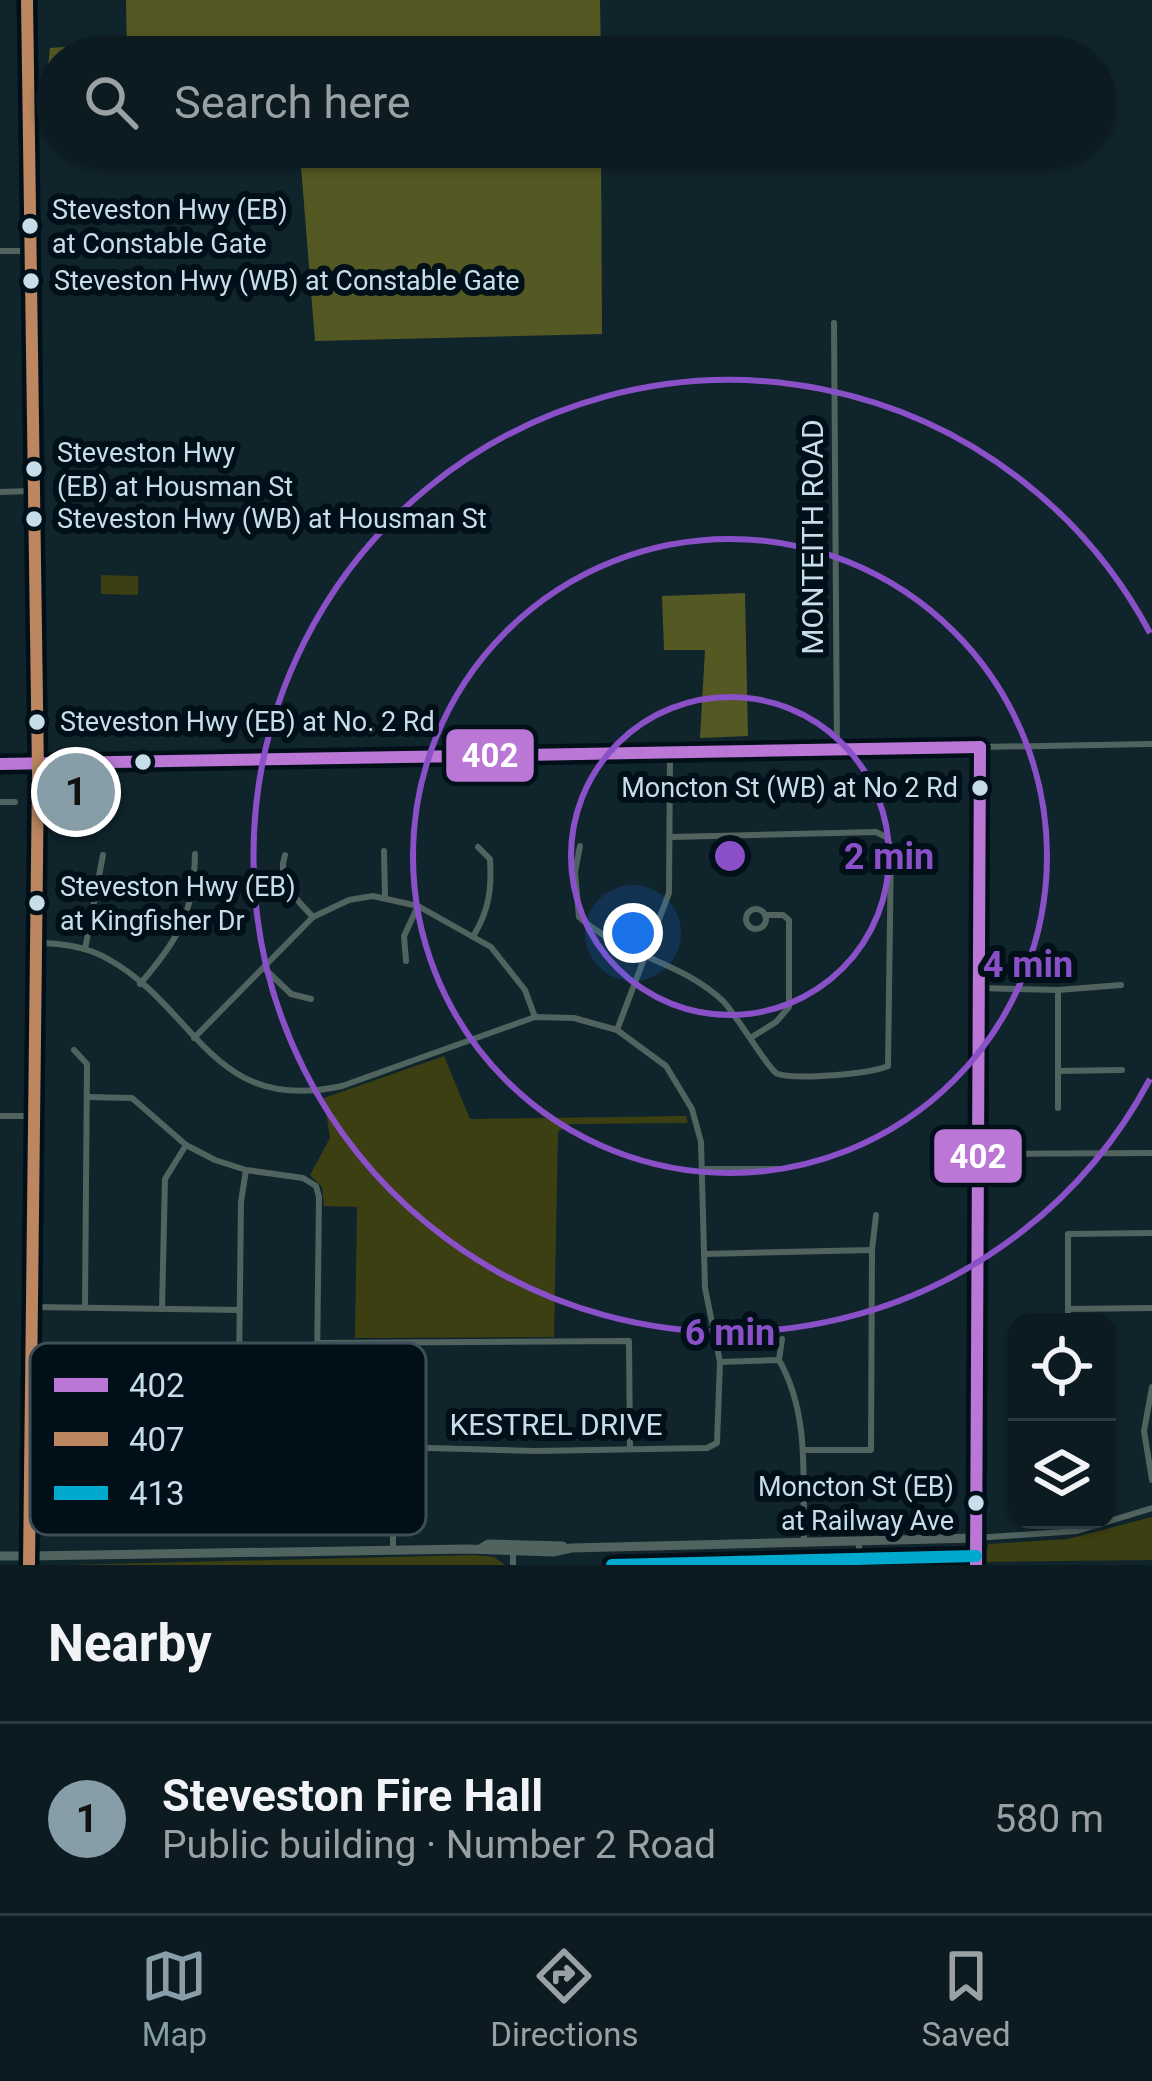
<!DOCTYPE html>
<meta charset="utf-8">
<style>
body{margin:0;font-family:Roboto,sans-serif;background:#1a282e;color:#f1f3f6}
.controls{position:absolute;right:36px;bottom:36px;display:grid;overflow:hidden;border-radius:24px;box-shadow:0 3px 9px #0004}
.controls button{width:108px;height:108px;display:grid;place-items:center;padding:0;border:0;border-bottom:3px solid #2c393f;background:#0c1b21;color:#f1f3f6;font:60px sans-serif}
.you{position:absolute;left:633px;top:933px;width:42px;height:42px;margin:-30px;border:9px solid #fff;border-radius:50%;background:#1a73e8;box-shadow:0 0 0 18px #1a73e833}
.badge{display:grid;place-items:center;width:78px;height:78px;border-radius:50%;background:#879da8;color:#111;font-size:39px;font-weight:700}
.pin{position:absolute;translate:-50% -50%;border:6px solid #fff;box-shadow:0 3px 12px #0006}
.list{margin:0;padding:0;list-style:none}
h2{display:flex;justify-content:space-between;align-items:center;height:156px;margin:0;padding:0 48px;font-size:51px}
h2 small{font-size:39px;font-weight:400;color:#9aa1a5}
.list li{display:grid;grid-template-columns:78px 1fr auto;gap:36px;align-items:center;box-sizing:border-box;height:192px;padding:0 48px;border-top:3px solid #2c393f}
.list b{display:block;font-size:45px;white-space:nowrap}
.list p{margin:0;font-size:39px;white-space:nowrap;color:#9aa1a5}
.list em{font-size:39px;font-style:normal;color:#9aa1a5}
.icon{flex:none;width:66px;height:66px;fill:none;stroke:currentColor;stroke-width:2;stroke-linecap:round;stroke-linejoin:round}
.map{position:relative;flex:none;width:1152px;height:1565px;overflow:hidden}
.search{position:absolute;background:#0c1b21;box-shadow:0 3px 9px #0004;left:36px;right:36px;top:36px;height:132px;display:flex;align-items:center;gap:30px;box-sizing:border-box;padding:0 42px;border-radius:66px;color:#9aa1a5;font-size:45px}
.sheet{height:348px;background:#0c1b21}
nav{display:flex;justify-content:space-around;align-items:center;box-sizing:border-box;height:168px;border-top:3px solid #2c393f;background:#0c1b21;font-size:33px;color:#9aa1a5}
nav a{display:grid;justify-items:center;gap:6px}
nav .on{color:#879da8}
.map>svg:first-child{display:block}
</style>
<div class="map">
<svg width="1152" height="1565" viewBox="0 0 1152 1565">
<rect width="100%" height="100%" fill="#10242c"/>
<g fill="#3b3f11">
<polygon points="101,575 138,576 138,595 101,594"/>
<polygon points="444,1056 470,1119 686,1116 688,1123 570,1124 558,1132 554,1337 355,1338 357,1207 324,1206 322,1187 310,1175 330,1138 324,1098"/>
<polygon points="1152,1517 1152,1560 984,1562 988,1544 1068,1539"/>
<polygon points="473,1555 494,1557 505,1565 67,1565"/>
</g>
<g fill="#545822">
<polygon points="126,0 600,0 601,57 127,57"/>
<polygon points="120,43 117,57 57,57 57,107 44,108 50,48"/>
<polygon points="128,147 601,147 602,334 315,341 300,154 128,157"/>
<polygon points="745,593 748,736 700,738 705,650 664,650 662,596"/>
</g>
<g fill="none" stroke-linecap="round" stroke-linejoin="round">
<g stroke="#50635e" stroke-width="6">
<polyline points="0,251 29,251"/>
<polyline points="834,323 837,748"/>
<polyline points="0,492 32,491"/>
<polyline points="982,747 1152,744"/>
<polyline points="0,802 15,802"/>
<path d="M580,846L575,872L579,917C621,955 681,961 723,1001C736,1014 769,1071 778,1074C797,1080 870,1074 888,1066L891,847L886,837L876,832L672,837"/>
<polyline points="384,851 385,896"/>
<path d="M285,855C276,881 296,899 313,917"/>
<circle cx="756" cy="919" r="10"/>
<path d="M474,935C489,910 492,888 490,859L478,847"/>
<path d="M36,943C61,943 86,946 108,959C198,1009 211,1115 342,1086L535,1017L574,1018L617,1030L666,1066L692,1109L701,1142L705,1288L720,1362L717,1443L707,1448L535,1451L393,1447"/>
<polyline points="85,949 103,855"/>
<polyline points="406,961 404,936 418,906"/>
<polyline points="264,968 291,994 311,999"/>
<path d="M140,984C178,940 194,914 195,854"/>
<polyline points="978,988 1058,990 1121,985"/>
<polyline points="617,1030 669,893 670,755"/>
<polyline points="752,1037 776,1022 789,1007 789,920 783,915 765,915"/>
<polyline points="194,1038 313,917 349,900 373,896 418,906 491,947 525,990 535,1017"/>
<polyline points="74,1050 87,1064 85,1307"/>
<polyline points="1058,1071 1122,1070"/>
<polyline points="88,1097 132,1098 186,1145 215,1160 246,1170 303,1178 316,1186 319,1197 316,1452 312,1462 304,1466 249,1466 243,1464 238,1455 241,1202 246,1170"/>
<polyline points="1058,1108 1058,990"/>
<polyline points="0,1116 32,1116"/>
<polyline points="977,1154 1152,1153"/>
<polyline points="704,1169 778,1169"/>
<polyline points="704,1254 872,1250"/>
<polyline points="34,1307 240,1310"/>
<polyline points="162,1309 165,1179 186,1145"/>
<polyline points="1068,1309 1152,1308"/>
<polyline points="1068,1322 1068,1234 1152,1233"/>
<polyline points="317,1343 629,1341 630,1449"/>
<polyline points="779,1360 782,1339"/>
<path d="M720,1362L779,1360C811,1416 802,1481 804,1543"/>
<polyline points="92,1387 239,1387"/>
<polyline points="1152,1387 1144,1431 1152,1480"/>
<polyline points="804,1450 871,1450 872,1250 876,1215"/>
<polyline points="976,1538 1077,1531 1152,1508"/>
<polyline points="513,1547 513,1565"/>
<polyline points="393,1550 394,1344"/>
<polyline points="859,1565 859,1542"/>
</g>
<g stroke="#50635e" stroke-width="9">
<polyline points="38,763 980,747 976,1565"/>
<polyline points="480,1549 488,1544 563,1546"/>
<polyline points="29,1556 467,1549 553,1552 571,1548 976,1538"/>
</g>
<g stroke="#4e6562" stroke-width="9">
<polyline points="27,0 38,773 29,1565"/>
<polyline points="0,764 38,763"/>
<polyline points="0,1556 29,1556"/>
</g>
<defs>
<g id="bus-1">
<polyline points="0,764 980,747"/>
<polyline points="976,1565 980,747"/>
</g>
<polyline id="bus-2" points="27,0 38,773 29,1565"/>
<polyline id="bus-3" points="612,1565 976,1556"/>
</defs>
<use href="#bus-1" stroke="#011018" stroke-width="21"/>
<use href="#bus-2" stroke="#011018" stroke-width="21"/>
<use href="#bus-3" stroke="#011018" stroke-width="21"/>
<use href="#bus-1" stroke="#ba77d6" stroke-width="12"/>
<use href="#bus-2" stroke="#bb8660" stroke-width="12"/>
<use href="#bus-3" stroke="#00a9ce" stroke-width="12"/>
</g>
<g fill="none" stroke="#8a50c8" stroke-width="6">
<circle cx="730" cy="856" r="159"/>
<circle cx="730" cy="856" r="317"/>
<path d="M1150 1079A476 476 0 1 1 1150 633"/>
</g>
<g fill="#c7deea" stroke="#011018" stroke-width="4.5">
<circle cx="30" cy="226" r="10"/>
<circle cx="31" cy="281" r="10"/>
<circle cx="34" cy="469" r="10"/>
<circle cx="34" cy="519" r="10"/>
<circle cx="37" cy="722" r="10"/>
<circle cx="143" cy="762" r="10"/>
<circle cx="980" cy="788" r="10"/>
<circle cx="37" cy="903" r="10"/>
<circle cx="976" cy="1503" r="10"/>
</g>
<g text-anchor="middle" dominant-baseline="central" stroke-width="12" stroke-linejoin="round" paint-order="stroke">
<g font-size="27" fill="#c7deea" stroke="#011018" text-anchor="start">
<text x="52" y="210">Steveston Hwy (EB)<tspan x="52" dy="34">at Constable Gate</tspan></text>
<text x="54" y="281">Steveston Hwy (WB) at Constable Gate</text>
<text x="57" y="453">Steveston Hwy<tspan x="57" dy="34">(EB) at Housman St</tspan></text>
<text x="57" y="519">Steveston Hwy (WB) at Housman St</text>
<text x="60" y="722">Steveston Hwy (EB) at No. 2 Rd</text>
<text x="958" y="788" text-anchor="end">Moncton St (WB) at No 2 Rd</text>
<text x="60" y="887">Steveston Hwy (EB)<tspan x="60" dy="34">at Kingfisher Dr</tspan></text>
<text x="954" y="1487" text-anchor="end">Moncton St (EB)<tspan x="954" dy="34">at Railway Ave</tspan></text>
</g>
<g font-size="30" fill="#c7deea" stroke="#011018">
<text transform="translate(812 537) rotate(-90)">MONTEITH ROAD</text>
<text x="556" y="1424">KESTREL DRIVE</text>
</g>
</g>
<rect x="30" y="1343" width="396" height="192" rx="18" fill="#011018" stroke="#3c4e57" stroke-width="3"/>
<rect x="54" y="1378" width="54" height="14" fill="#ba77d6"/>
<rect x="54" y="1432" width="54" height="14" fill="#bb8660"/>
<rect x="54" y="1486" width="54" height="14" fill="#00a9ce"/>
<g font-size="33" fill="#c7deea">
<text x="129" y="1397">402</text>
<text x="129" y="1451">407</text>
<text x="129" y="1505">413</text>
</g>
<circle cx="730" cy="856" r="18" fill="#8a50c8" stroke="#011018" stroke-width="6"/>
<g font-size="36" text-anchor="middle" font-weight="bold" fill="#8a50c8" stroke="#011018" stroke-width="12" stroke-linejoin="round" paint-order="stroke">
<text x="889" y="869">2 min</text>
<text x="1028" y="977">4 min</text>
<text x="730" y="1345">6 min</text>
</g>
<g stroke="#011018" stroke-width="4.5">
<rect x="444" y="727" width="92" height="57" rx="12" fill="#ba77d6"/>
<rect x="932" y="1127" width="92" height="58" rx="12" fill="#ba77d6"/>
</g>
<g font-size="33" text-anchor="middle" font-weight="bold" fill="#fff">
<text x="490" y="767">402</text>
<text x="978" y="1168">402</text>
</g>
</svg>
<div class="controls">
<button><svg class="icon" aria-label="locate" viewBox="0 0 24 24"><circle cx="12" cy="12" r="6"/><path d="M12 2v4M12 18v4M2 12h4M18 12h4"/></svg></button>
<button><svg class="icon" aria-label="layers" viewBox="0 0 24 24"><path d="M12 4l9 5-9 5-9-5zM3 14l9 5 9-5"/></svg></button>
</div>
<div class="you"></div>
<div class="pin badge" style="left:76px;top:792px">1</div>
<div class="search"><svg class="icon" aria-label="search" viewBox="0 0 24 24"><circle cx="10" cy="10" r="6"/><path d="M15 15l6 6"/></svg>Search here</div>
</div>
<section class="sheet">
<h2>Nearby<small></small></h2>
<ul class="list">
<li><span class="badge">1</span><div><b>Steveston Fire Hall</b><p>Public building · Number 2 Road</p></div><em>580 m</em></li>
</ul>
</section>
<nav>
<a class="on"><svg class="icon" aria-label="map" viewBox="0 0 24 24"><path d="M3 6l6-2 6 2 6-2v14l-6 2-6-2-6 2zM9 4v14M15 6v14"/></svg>Map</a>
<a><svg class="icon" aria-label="directions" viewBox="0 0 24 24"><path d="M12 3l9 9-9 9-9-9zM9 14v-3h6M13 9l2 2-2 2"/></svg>Directions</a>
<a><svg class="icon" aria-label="saved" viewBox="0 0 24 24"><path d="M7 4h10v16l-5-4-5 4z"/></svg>Saved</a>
</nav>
